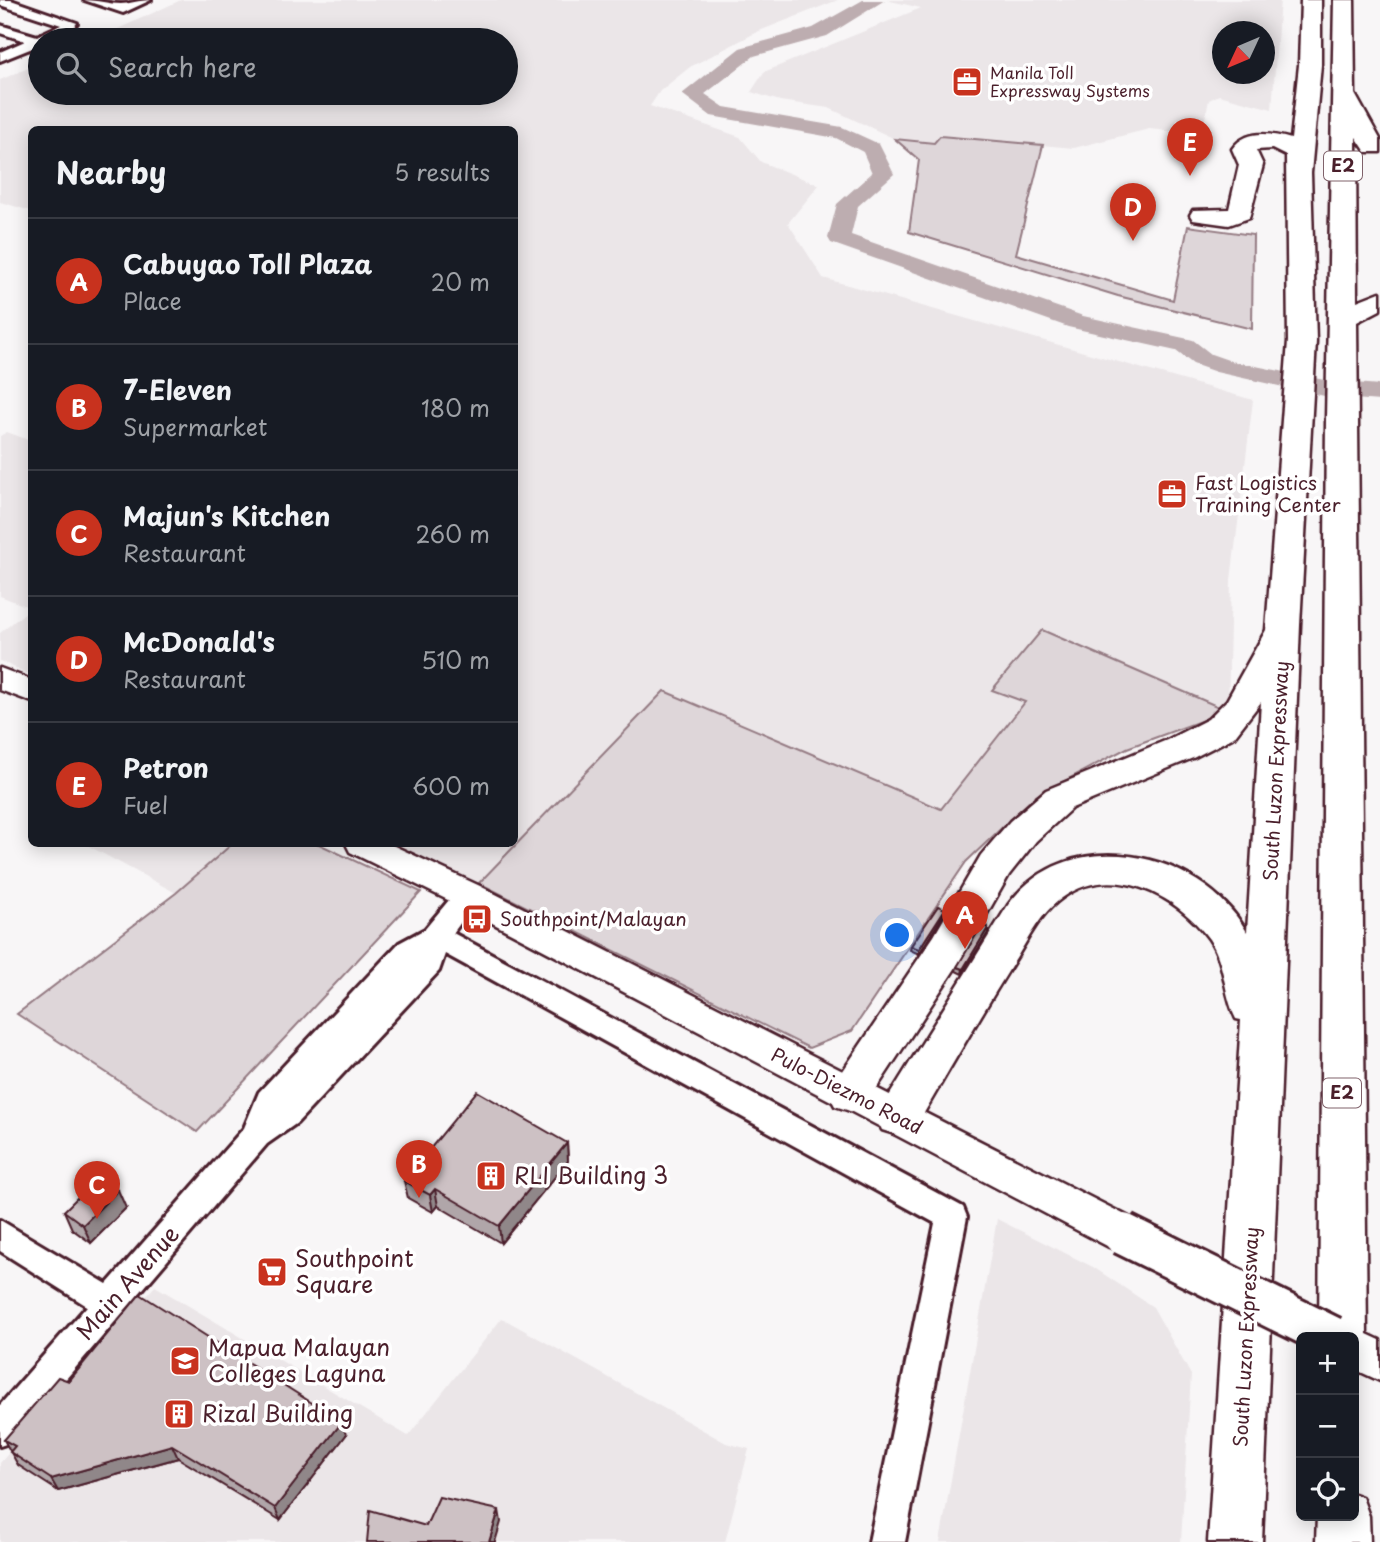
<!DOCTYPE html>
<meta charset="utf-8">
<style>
body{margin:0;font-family:"Playpen Sans",sans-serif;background:#242831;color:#f1f3f6}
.controls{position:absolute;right:21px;bottom:21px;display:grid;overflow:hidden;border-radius:10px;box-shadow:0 4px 18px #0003}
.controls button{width:63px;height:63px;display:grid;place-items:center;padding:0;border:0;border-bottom:2px solid #363941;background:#171b24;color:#f1f3f6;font:35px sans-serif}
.compass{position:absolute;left:1212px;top:21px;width:63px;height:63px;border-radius:50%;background:#171b24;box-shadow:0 4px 18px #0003;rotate:226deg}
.you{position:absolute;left:898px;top:936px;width:24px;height:24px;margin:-18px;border:5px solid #fff;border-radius:50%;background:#1a73e8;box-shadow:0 0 0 10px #1a73e833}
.badge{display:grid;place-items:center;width:46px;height:46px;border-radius:50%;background:#c8321e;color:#fff;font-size:23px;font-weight:700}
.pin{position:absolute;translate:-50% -58px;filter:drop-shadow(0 2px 4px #0008)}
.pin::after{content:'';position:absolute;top:37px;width:24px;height:21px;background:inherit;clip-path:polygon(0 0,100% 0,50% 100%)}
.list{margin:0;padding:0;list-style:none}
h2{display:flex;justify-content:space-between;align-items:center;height:91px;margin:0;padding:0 28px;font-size:30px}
h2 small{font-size:23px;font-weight:400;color:#9ea1a6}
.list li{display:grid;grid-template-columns:46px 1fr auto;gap:21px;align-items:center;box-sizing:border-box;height:126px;padding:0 28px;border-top:2px solid #363941}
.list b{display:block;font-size:26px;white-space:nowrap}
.list p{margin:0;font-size:23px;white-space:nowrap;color:#9ea1a6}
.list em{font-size:23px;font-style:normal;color:#9ea1a6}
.icon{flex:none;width:38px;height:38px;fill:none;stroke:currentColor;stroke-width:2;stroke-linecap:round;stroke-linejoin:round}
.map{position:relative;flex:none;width:1380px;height:1542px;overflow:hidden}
.search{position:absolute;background:#171b24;box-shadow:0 4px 18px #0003;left:28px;top:28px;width:490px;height:77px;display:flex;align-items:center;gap:18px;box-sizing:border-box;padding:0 24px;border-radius:38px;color:#9ea1a6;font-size:26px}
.panel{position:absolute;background:#171b24;box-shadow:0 4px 18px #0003;left:28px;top:126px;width:490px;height:721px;border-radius:10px}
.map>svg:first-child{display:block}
</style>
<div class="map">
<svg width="1380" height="1542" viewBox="0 0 1380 1542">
<rect width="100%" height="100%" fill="#f8f6f7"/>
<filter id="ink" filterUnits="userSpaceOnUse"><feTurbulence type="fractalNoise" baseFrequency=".0143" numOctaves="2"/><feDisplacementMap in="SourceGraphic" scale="14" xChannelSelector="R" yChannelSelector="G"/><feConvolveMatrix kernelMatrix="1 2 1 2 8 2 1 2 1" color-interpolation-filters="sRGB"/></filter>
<g filter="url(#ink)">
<g fill="#ebe6e8" fill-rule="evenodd">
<path d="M181 0H838L759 31 690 67 660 91 650 106 740 137 761 162 819 185 788 223 823 278 1253 400 1231 580 1228 711 993 690 1025 702 941 809 664 691 479 883 395 844H514V130H32L31 211 0 202V80L40 63V93H506V40H94Z"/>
<path d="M886 0H1280L1272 109 1219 95 1209 100 1204 123 1177 120V132L1149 129 1074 148 940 136 934 143 895 139 829 108 780 101 751 92 764 72 921 8ZM1222 32H1264V74H1222Z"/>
<path d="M7 432 31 441V675L0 661V633L31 608 0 596V436Z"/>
<path d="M85 844H232L176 893Z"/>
<path d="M997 1219 1093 1267 1153 1307 1191 1375 1181 1542H940Z"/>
<path d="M155 1286 408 1436 502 1318 726 1443 749 1449 725 1542H0V1463Z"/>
</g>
<g fill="#ded6d9" stroke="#947a82" stroke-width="2">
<path d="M940 136 1043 145 1016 254 1173 300 1188 226 1253 235 1252 329 1118 296 909 232 919 160 895 139 934 143Z"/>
<path d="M1042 630 1228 711 1127 748 1034 797 966 862 852 1031 809 1048 479 883 664 691 941 809 1025 702 992 690Z"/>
<path d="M232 844H319L421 892 197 1132 17 1014 176 893Z"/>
</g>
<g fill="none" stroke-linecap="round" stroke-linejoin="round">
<path fill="#bdadb0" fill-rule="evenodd" d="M863 0H885L827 36 754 56 705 94 724 107 842 127 879 144 894 174 858 206 851 235 1083 316 1193 340 1211 354 1231 361 1329 381 1380 385V401L1329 397 1216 372 1193 364 1176 351 1068 327 831 243 828 238 837 204 872 173 863 152 836 138 711 116 682 94 740 48 813 28Z"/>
<g stroke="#4a1f2b" stroke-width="6">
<g id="minor">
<path d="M0 0H11L77 23C69 34 54 40 40 40V45L0 61V52L25 41 0 33V25L37 36 61 25 0 5Z"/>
<path d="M84 0C97 0 109 4 121 4 128 4 140 0 151 0L123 13Z"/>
<path d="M468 885 477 888 481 895 453 933 963 1207 967 1217 905 1542H869L935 1223 445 954 439 971 297 1123 267 1144 12 1442 0 1446V1405L87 1306 0 1251V1220L107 1284 244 1128 259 1092 399 943 425 929 459 888Z"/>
</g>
</g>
<g stroke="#4a1f2b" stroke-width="5">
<g id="major">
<path d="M0 668 32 680V702L0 690Z"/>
<path d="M346 844H390L480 886 1137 1221 1143 1234 1137 1247 1123 1252 1109 1247 456 904 350 852Z"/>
<path d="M1354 1328 1380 1340V1381L1354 1369V1337H1338Z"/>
</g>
</g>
<g stroke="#4a1f2b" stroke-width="5">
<g id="highway">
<path d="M1301 0H1321V65L1311 173 1316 341 1300 625 1262 1542H1208L1241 1020 1236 1019C1223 993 1226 964 1209 939 1177 895 1112 861 1062 898 1041 913 1030 936 1017 957 981 1014 948 1072 914 1130L898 1135 882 1130 876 1117 1008 905C1067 822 1200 849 1247 932L1261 702 1234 737 1193 758 1072 808 1036 841 1009 875 962 958 865 1106 850 1111 835 1106 828 1093 934 936 981 855 1010 821 1046 790 1167 740 1208 719 1227 700 1266 630 1288 341 1286 156 1272 149 1256 150 1263 165 1249 218 1229 225 1193 220 1190 215 1193 210 1229 209 1239 165 1232 149C1246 129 1270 133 1291 139L1299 65Z"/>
<path d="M1334 0H1354L1355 94 1380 139V152H1366L1356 137 1357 301 1380 292V310L1357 322 1367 1337 1360 1353 1354 1356V1337H1319L1326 419Z"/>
<path d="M1354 1494 1362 1497 1369 1516 1370 1542H1316L1317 1516H1354Z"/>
</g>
</g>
<use href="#minor" fill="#fff" fill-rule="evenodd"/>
<use href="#major" fill="#fff" fill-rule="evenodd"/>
<use href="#highway" fill="#fff" fill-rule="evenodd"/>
<g stroke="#4a1f2b" stroke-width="46" stroke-linecap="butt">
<path id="major-bridge" d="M1123 1234 1332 1337"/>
</g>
<use href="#major-bridge" stroke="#fff" stroke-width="40"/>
</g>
<g fill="#b0a6a9" stroke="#4a1f2b" stroke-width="2">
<path d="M945 909 944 914 919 954 910 950 911 946Z"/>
<path d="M988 933 962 974 956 971 957 967Z"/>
<path d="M567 1143 568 1161 501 1243 438 1206 433 1212 408 1198 404 1181Z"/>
<path d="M126 1208 91 1243 72 1229 64 1211Z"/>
<path d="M69 1381 346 1435 280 1520 178 1458 58 1491 18 1465 4 1440Z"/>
</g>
<g fill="#908789" stroke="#4a1f2b" stroke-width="2">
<path d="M945 909 944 914 919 954V949Z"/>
<path d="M988 928V933L962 974 963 969Z"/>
<path d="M567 1143 568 1161 501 1243 499 1226Z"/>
<path d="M435 1189 438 1206 433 1212 430 1195Z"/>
<path d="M118 1190 126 1208 91 1243 83 1225Z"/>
<path d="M342 1422 346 1435 280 1520 275 1508Z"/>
<path d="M172 1445 178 1458 58 1491 51 1479Z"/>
<path d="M499 1510 501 1522 495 1542H489Z"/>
</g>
<g fill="#cdc1c4" stroke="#4a1f2b" stroke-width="2">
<path d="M938 906 945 909 919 949 911 946Z"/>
<path d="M982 925 988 928 963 969 957 967Z"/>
<path d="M477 1091 567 1143 499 1226 435 1189 430 1195 404 1181Z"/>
<path d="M98 1177 118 1190 83 1225 64 1211Z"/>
<path d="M140 1294 342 1422 275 1508 172 1445 51 1479 10 1452 15 1446 4 1440 58 1377 69 1381Z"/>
<path d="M439 1497 499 1510 489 1542H367L370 1510 426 1526Z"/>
</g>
</g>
<defs>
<g id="office-square" transform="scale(1.575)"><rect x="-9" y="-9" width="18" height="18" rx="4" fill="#c8321e" stroke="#fff"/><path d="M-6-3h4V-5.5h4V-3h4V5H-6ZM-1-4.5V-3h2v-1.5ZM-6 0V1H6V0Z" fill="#fff"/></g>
<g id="bus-square" transform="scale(1.575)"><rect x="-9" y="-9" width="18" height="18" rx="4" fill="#c8321e" stroke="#fff"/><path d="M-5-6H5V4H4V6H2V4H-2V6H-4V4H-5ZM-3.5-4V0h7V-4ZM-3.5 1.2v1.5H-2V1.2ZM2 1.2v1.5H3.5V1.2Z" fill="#fff"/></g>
<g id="building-square" transform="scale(1.575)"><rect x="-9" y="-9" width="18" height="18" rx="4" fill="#c8321e" stroke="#fff"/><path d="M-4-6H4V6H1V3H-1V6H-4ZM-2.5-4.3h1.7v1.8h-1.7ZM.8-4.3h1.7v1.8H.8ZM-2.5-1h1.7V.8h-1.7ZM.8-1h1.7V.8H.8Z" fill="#fff"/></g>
<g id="supermarket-square" transform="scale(1.575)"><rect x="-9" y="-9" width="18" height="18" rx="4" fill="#c8321e" stroke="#fff"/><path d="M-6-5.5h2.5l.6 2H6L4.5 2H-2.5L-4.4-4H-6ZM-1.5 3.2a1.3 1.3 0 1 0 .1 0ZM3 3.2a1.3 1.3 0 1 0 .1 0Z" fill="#fff"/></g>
<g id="university-square" transform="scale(1.575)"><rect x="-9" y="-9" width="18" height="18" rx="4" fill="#c8321e" stroke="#fff"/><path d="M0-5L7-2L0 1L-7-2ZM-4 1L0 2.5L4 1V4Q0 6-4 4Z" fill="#fff"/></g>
</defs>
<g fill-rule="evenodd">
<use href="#office-square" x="967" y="82"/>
<use href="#office-square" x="1172" y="494"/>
<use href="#bus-square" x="477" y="919"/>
<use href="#building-square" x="491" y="1176"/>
<use href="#supermarket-square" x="272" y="1272"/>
<use href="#university-square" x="185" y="1361"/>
<use href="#building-square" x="179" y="1414"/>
</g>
<g text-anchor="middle" stroke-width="7" stroke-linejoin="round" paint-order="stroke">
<g font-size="16" fill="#4a1f2b" stroke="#fff" text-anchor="start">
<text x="990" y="79">Manila Toll<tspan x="990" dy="18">Expressway Systems</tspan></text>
</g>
<g fill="#fff" stroke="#80626b" stroke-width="2">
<rect x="1324" y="151.5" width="38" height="29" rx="5"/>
<rect x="1323" y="1078.5" width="38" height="29" rx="5"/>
</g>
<g font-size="18" font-weight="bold" fill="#4a1f2b">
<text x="1343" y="172">E2</text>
<text x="1342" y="1099">E2</text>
</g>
<g font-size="19" fill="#4a1f2b" stroke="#fff" text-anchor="start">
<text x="1195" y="490">Fast Logistics<tspan x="1195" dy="22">Training Center</tspan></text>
<text x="500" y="926">Southpoint/Malayan</text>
</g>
<g font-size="19" fill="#4a1f2b" stroke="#fff">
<text transform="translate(1276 771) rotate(-87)" y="7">South Luzon Expressway</text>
<text transform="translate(847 1091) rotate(27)" y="7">Pulo-Diezmo Road</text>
<text transform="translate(1246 1337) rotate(-87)" y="7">South Luzon Expressway</text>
</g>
<g font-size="23" fill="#4a1f2b" stroke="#fff" text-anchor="start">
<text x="514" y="1184">RLI Building 3</text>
<text x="295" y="1267">Southpoint<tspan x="295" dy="26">Square</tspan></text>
<text x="208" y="1356">Mapua Malayan<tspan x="208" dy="26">Colleges Laguna</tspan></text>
<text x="202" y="1422">Rizal Building</text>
</g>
<g font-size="23" fill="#4a1f2b" stroke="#fff">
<text transform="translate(128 1283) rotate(-49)" y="8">Main Avenue</text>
</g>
</g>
</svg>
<div class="controls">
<button>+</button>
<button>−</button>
<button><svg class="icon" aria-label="locate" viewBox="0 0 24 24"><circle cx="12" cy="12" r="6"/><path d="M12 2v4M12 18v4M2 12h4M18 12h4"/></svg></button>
</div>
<svg class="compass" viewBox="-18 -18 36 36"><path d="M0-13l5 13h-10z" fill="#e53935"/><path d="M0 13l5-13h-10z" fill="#9ea1a6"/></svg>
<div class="you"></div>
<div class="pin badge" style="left:965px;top:949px">A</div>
<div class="pin badge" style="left:419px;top:1198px">B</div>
<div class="pin badge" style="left:97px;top:1219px">C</div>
<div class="pin badge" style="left:1133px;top:241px">D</div>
<div class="pin badge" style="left:1190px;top:176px">E</div>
<div class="search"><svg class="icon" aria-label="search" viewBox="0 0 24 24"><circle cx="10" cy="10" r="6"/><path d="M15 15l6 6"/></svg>Search here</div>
<section class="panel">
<h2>Nearby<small>5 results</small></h2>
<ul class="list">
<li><span class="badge">A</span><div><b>Cabuyao Toll Plaza</b><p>Place</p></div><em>20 m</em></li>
<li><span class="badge">B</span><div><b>7-Eleven</b><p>Supermarket</p></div><em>180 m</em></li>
<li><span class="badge">C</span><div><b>Majun's Kitchen</b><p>Restaurant</p></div><em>260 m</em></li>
<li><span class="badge">D</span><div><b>McDonald's</b><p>Restaurant</p></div><em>510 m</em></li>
<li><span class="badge">E</span><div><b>Petron</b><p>Fuel</p></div><em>600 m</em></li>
</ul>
</section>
</div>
